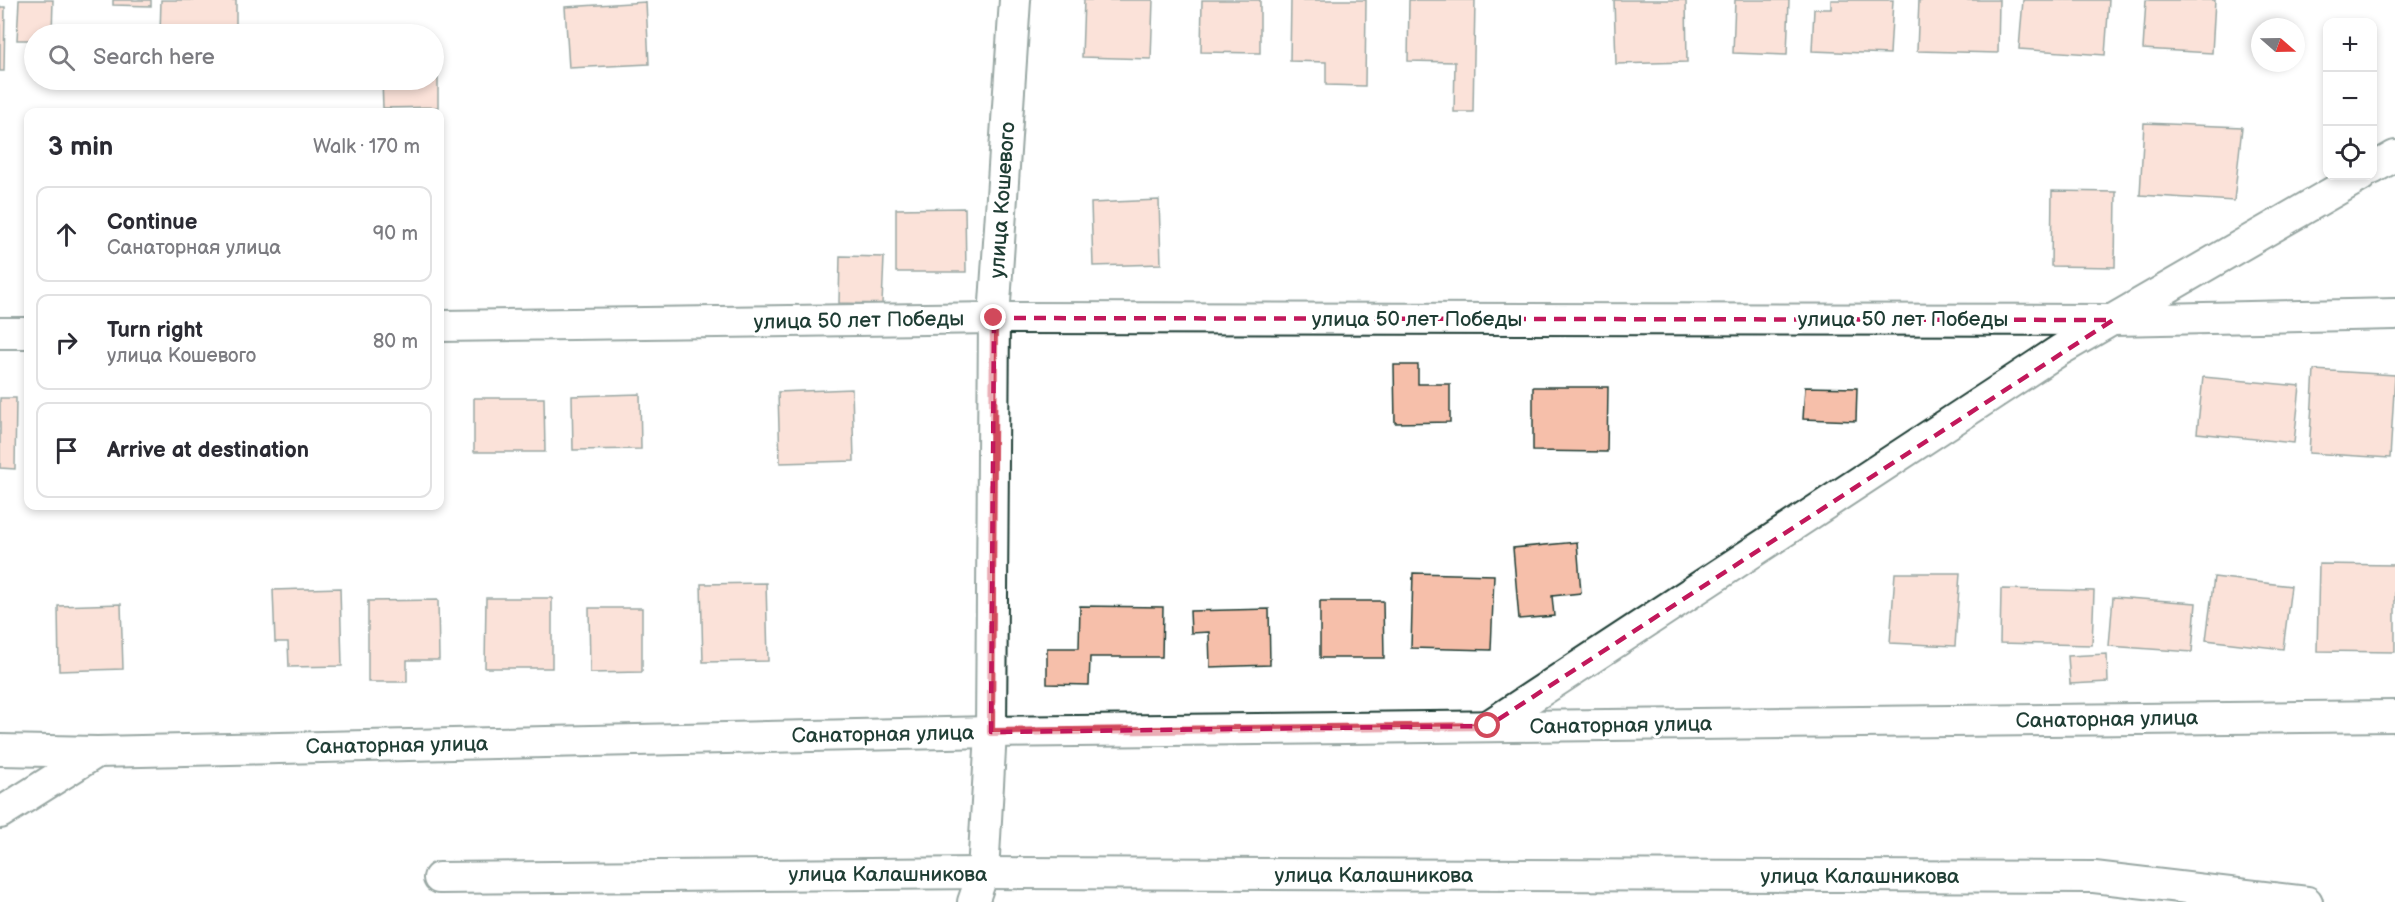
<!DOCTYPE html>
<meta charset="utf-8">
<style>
body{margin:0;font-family:"Balsamiq Sans",sans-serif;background:#f2f2f3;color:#2b2b33}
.controls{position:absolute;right:18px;top:18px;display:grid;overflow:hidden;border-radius:12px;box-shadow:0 3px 9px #0003}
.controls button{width:54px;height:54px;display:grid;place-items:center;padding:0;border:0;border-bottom:2px solid #e1e1e2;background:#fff;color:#2b2b33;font:30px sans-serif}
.compass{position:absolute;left:2251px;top:18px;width:54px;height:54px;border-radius:50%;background:#fff;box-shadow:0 3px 9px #0003;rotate:110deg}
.stop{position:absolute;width:18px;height:18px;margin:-14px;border:4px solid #d1495b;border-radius:50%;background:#fff}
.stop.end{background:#d1495b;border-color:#fff;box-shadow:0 2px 6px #0008}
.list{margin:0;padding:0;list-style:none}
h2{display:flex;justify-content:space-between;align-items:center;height:78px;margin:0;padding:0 24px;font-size:26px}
h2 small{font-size:20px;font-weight:400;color:#7c7c81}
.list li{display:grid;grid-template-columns:39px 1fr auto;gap:18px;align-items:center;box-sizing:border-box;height:96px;margin:0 12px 12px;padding:0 12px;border:2px solid #e1e1e2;border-radius:12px}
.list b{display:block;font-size:22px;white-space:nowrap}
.list p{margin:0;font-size:20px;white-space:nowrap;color:#7c7c81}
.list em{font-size:20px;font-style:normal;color:#7c7c81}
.icon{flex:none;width:33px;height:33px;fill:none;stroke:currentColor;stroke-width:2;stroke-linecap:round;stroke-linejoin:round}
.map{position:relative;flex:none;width:2395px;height:902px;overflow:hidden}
.search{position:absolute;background:#fff;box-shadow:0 3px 9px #0003;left:24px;top:24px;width:420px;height:66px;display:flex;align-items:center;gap:15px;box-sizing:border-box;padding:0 21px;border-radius:33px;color:#7c7c81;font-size:22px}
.panel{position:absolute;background:#fff;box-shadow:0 3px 9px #0003;left:24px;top:108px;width:420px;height:402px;border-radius:12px}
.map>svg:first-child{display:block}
</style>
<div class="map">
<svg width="2395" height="902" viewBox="0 0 2395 902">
<rect width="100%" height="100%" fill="#fff"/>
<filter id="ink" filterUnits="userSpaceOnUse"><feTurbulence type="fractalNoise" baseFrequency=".0167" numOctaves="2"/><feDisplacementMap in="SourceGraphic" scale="12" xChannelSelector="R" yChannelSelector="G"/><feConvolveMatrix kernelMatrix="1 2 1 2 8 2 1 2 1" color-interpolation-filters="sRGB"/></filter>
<g filter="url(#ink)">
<g fill="#f6bfaa" stroke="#1f3d34" stroke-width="1.5">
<path d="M19 0H53L52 34H34V40H17Z"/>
<path d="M113 0H151V6L113 5Z"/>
<path d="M161 0H236V34H160Z"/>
<path d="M1084 0H1153L1151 59 1082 57Z"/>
<path d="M1202 0H1260V53L1201 52Z"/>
<path d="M1291 0H1366L1365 86 1326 85V62L1290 61Z"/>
<path d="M1409 0H1475L1473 112H1454L1455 62 1408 61Z"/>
<path d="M1614 0H1686L1687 62 1616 64Z"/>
<path d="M1735 0H1789L1787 55 1733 53Z"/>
<path d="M1831 0H1893L1890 54 1812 51 1814 9H1831Z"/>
<path d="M1919 0H1999L1998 53 1917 51Z"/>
<path d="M2023 0H2109L2105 55 2019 49Z"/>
<path d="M2146 0H2215L2212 53 2143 49Z"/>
<path d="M646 2 649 64 569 68 565 7Z"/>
<path d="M0 7H5L4 71H0Z"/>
<path d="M434 63H438V107L383 108 382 80H434Z"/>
<path d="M2144 123 2242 127 2234 201 2140 195Z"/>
<path d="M2052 191 2116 192 2115 267 2051 266Z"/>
<path d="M1159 200 1161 264 1093 266 1091 203Z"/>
<path d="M965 208 966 272H896V209Z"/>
<path d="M840 256 884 257 882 304 839 303Z"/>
<path d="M1394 365H1418V384H1450V422L1395 423Z"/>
<path d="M2314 370 2395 375 2390 458 2309 453Z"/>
<path d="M2203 377 2300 386 2294 443 2197 433Z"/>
<path d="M1533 387H1608L1607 452 1533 451Z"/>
<path d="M1805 387 1857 388 1856 421 1803 419Z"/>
<path d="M852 389 854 461 780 463 778 392Z"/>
<path d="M640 394 641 449 573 450 572 396Z"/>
<path d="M0 398H16L15 469 0 468Z"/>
<path d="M474 398H544L545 452H474Z"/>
<path d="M1577 542 1581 593 1552 596 1554 616 1519 619 1513 548Z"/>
<path d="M2319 564 2395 565V652L2317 651Z"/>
<path d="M1413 573 1494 575 1491 650 1411 648Z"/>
<path d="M1895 573H1960L1955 646 1890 643Z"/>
<path d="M2214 577 2291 586 2283 649 2206 640Z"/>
<path d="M766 583 768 661 703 662 701 584Z"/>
<path d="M340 588 342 666 289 667 288 642H275L273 590Z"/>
<path d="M2001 589 2094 591 2092 645 2000 643Z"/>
<path d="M2113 597 2196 603 2192 652 2109 646Z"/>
<path d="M486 598H552V668H485Z"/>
<path d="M438 600 439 660H407V682H368V601Z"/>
<path d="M1320 601H1383L1384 658H1320Z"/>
<path d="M121 604 123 669 59 671 58 606Z"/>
<path d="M1080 606 1163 607 1162 657H1090L1089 685 1047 684V648H1079Z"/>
<path d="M589 608H642V672L590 673Z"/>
<path d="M1269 609 1270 665 1210 667 1209 632 1191 633 1190 611Z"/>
<path d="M2107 654 2108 682 2070 684 2068 656Z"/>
</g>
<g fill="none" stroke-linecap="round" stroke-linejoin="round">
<g stroke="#1f3d34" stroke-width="34">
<g id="minor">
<path d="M2372 169 2395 156"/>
<path d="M440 326 994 318 2113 320 2395 314"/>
<path d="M0 333H28"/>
<path d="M1488 726 2060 350 2361 176"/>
<path d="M0 750 97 752 991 732 2395 716"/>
<path d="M0 813 97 752"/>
<path d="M439 878 983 873 2094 877 2307 902"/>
<path d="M973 902 983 873 991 732 994 318 1015 0"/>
</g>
</g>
<use href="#minor" stroke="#fff" stroke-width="30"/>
</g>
</g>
<g fill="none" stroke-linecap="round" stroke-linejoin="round" filter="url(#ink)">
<path stroke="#d1495b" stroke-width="8" d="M994 318 991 732 1488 726"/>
</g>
<path d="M0 0H2395V902H0ZM994 318 2113 320 1488 726 991 732Z" fill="#fff" fill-opacity=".55" fill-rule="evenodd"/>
<path fill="none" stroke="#c2185b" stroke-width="4.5" stroke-dasharray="12 8" stroke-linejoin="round" d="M994 318 2113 320 1488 726 991 732Z"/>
<g text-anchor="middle" stroke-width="6" stroke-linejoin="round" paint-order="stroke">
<g font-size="21" fill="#1f3d34" stroke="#fff">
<text transform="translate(1002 200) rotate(-86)" y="7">улица Кошевого</text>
<text x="1417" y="326">улица 50 лет Победы</text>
<text x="1903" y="326">улица 50 лет Победы</text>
<text transform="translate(859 320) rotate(-1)" y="7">улица 50 лет Победы</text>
<text transform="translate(2107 719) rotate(-1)" y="7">Санаторная улица</text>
<text transform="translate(1621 725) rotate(-1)" y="7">Санаторная улица</text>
<text transform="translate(883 734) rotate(-1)" y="7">Санаторная улица</text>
<text transform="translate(397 745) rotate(-1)" y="7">Санаторная улица</text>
<text x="888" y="881">улица Калашникова</text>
<text x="1374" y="882">улица Калашникова</text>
<text x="1860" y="883">улица Калашникова</text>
</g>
</g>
</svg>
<div class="controls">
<button>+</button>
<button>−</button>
<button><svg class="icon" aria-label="locate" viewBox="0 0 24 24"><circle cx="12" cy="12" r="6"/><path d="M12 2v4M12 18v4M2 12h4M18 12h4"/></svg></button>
</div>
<svg class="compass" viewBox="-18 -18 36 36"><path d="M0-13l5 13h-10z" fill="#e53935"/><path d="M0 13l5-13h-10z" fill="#7c7c81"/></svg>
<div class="stop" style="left:1488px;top:726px"></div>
<div class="stop end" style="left:994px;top:318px"></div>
<div class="search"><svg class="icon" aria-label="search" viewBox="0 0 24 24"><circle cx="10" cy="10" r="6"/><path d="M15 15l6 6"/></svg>Search here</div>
<section class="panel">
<h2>3 min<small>Walk · 170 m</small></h2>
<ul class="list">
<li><svg class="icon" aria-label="ahead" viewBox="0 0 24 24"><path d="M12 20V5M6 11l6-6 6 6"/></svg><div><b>Continue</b><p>Санаторная улица</p></div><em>90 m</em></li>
<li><svg class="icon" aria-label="right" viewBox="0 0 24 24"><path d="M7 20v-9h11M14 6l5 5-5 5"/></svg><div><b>Turn right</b><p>улица Кошевого</p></div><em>80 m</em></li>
<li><svg class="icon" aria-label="arrive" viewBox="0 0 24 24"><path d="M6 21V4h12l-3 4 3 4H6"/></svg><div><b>Arrive at destination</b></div></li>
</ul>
</section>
</div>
